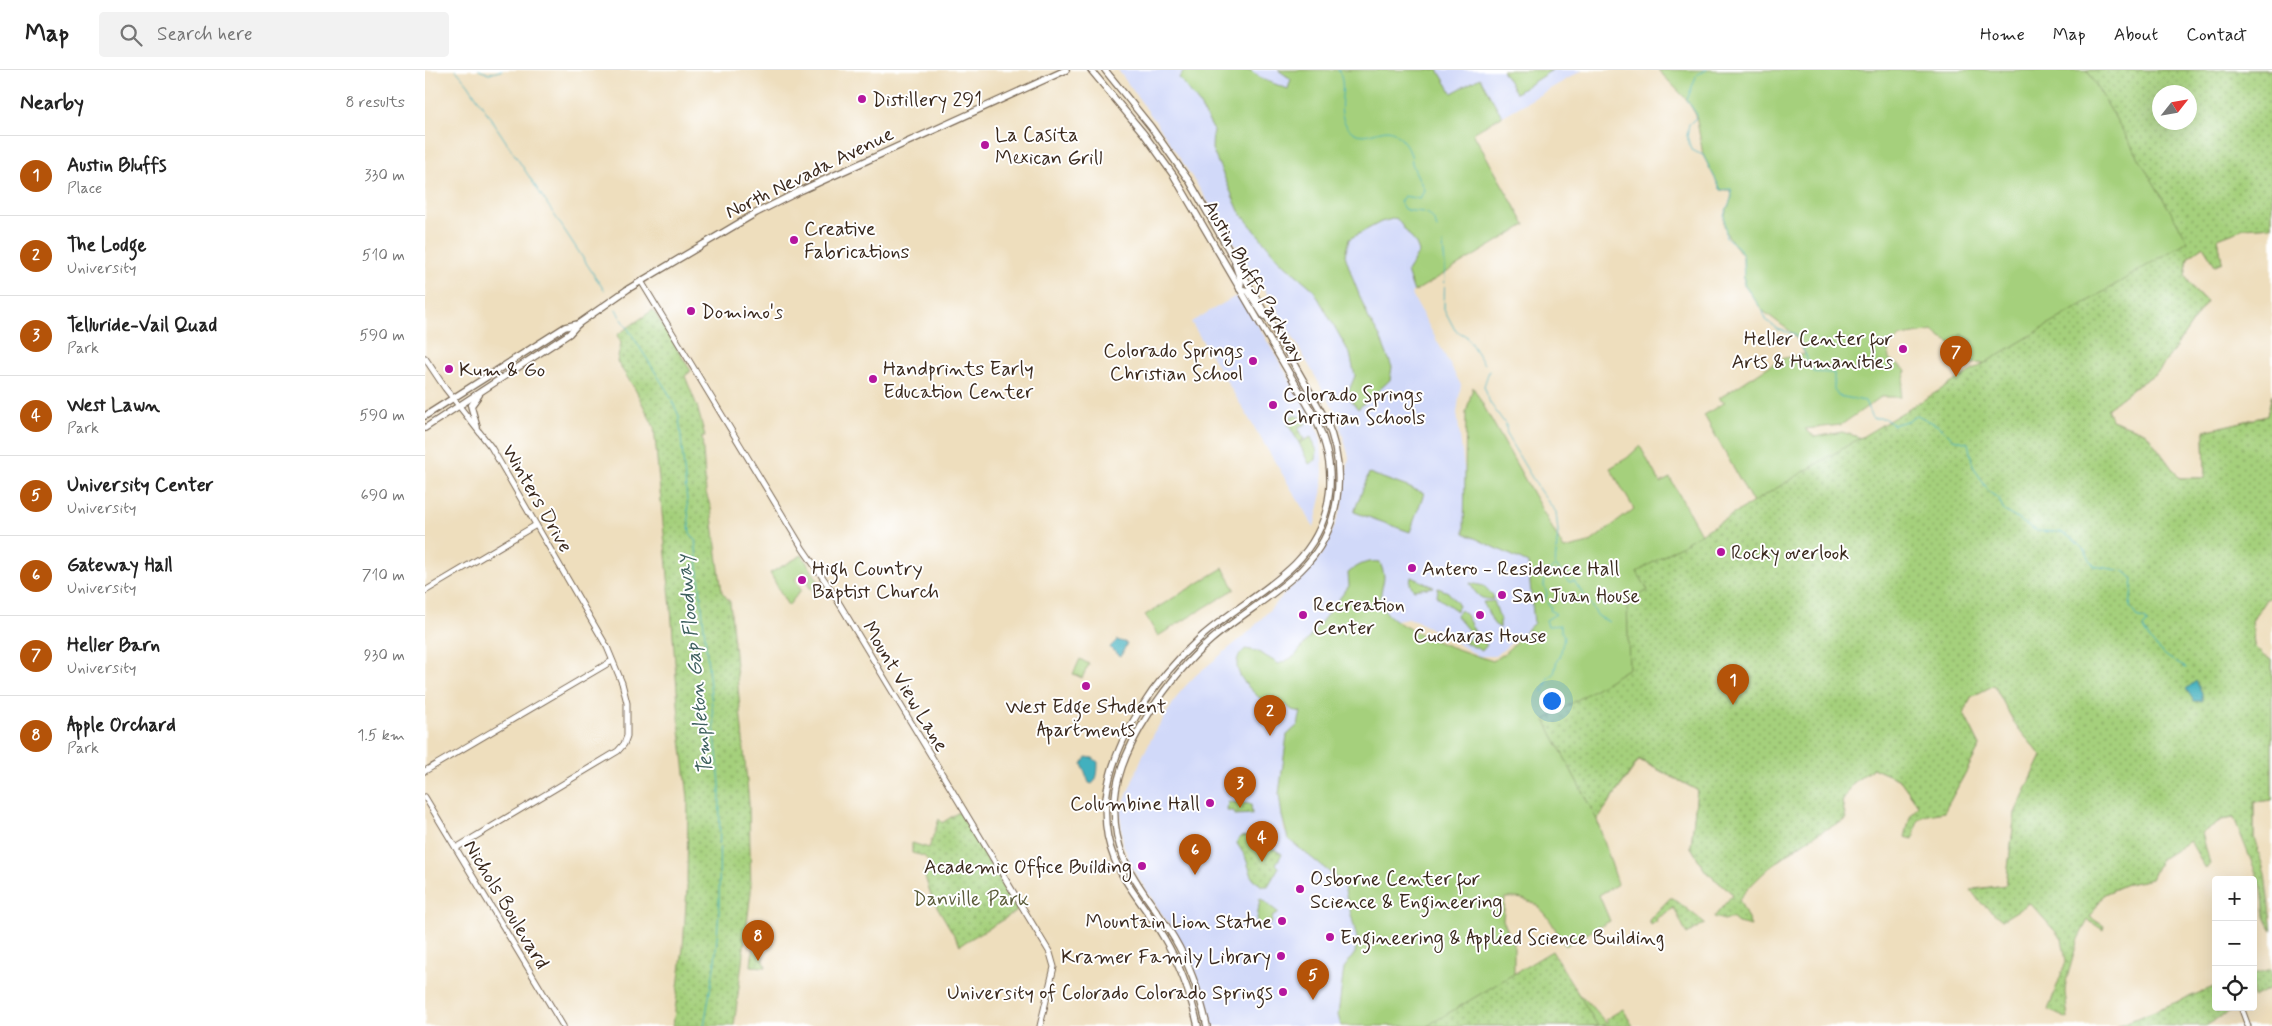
<!DOCTYPE html>
<meta charset="utf-8">
<style>
body{margin:0;font-family:Mynerve,sans-serif;background:#f2f2f2;color:#222}
.controls{position:absolute;right:15px;bottom:15px;display:grid;overflow:hidden;border-radius:5px;box-shadow:0 5px 20px #0002}
.controls button{width:45px;height:45px;display:grid;place-items:center;padding:0;border:0;border-bottom:1px solid #e0e0e0;background:#fff;color:#222;font:25px sans-serif}
.compass{position:absolute;left:1727px;top:15px;width:45px;height:45px;border-radius:50%;background:#fff;box-shadow:0 5px 20px #0002;rotate:59deg}
.you{position:absolute;left:1126px;top:630px;width:18px;height:18px;margin:-12px;border:4px solid #fff;border-radius:50%;background:#1a73e8;box-shadow:0 0 0 8px #1a73e833}
.badge{display:grid;place-items:center;width:32px;height:32px;border-radius:50%;background:#b45309;color:#fff;font-size:16px;font-weight:700}
.pin{position:absolute;translate:-50% -41px;filter:drop-shadow(0 1px 2px #0008)}
.pin::after{content:'';position:absolute;top:26px;width:18px;height:15px;background:inherit;clip-path:polygon(0 0,100% 0,50% 100%)}
.list{margin:0;padding:0;list-style:none}
h2{display:flex;justify-content:space-between;align-items:center;height:65px;margin:0;padding:0 20px;font-size:21px}
h2 small{font-size:16px;font-weight:400;color:#767676}
.list li{display:grid;grid-template-columns:32px 1fr auto;gap:15px;align-items:center;box-sizing:border-box;height:80px;padding:0 20px;border-top:1px solid #e0e0e0}
.list b{display:block;font-size:19px;white-space:nowrap}
.list p{margin:0;font-size:16px;white-space:nowrap;color:#767676}
.list em{font-size:16px;font-style:normal;color:#767676}
.icon{flex:none;width:28px;height:28px;fill:none;stroke:currentColor;stroke-width:2;stroke-linecap:round;stroke-linejoin:round}
.map{position:relative;flex:none;width:1847px;height:956px;overflow:hidden}
header{display:flex;align-items:center;gap:30px;box-sizing:border-box;height:70px;padding:0 25px;background:#fff;border-bottom:1px solid #e0e0e0}
header strong{font-size:24px}
nav{display:flex;gap:28px;margin-inline-start:auto;font-size:18px}
.search{width:350px;height:45px;background:#f2f2f2;display:flex;align-items:center;gap:12px;box-sizing:border-box;padding:0 18px;border-radius:5px;color:#767676;font-size:19px}
main{display:flex}
aside{flex:1;background:#fff}
.map>svg:first-child{display:block}
</style>
<header>
<strong>Map</strong>
<div class="search"><svg class="icon" aria-label="search" viewBox="0 0 24 24"><circle cx="10" cy="10" r="6"/><path d="M15 15l6 6"/></svg>Search here</div>
<nav><a>Home</a><a>Map</a><a>About</a><a>Contact</a></nav>
</header>
<main>
<aside>
<h2>Nearby<small>8 results</small></h2>
<ul class="list">
<li><span class="badge">1</span><div><b>Austin Bluffs</b><p>Place</p></div><em>330 m</em></li>
<li><span class="badge">2</span><div><b>The Lodge</b><p>University</p></div><em>510 m</em></li>
<li><span class="badge">3</span><div><b>Telluride-Vail Quad</b><p>Park</p></div><em>590 m</em></li>
<li><span class="badge">4</span><div><b>West Lawn</b><p>Park</p></div><em>590 m</em></li>
<li><span class="badge">5</span><div><b>University Center</b><p>University</p></div><em>690 m</em></li>
<li><span class="badge">6</span><div><b>Gateway Hall</b><p>University</p></div><em>710 m</em></li>
<li><span class="badge">7</span><div><b>Heller Barn</b><p>University</p></div><em>930 m</em></li>
<li><span class="badge">8</span><div><b>Apple Orchard</b><p>Park</p></div><em>1.5 km</em></li>
</ul>
</aside>
<div class="map">
<svg width="1847" height="956" viewBox="0 0 1847 956">
<defs>
<pattern id="park-dots" width="8" height="8" patternUnits="userSpaceOnUse" patternTransform="scale(1.25)"><rect width="8" height="8" fill="#a5d07c"/><path d="M2 2h.1M6 6h.1" fill="none" stroke="#88a965" stroke-width="1.8" stroke-linecap="round"/></pattern>
</defs>
<rect width="100%" height="100%" fill="#fff"/>
<filter id="ink" filterUnits="userSpaceOnUse"><feTurbulence type="fractalNoise" baseFrequency=".02" numOctaves="2"/><feDisplacementMap in="SourceGraphic" scale="10" xChannelSelector="R" yChannelSelector="G"/><feConvolveMatrix kernelMatrix="1 2 1 2 8 2 1 2 1" color-interpolation-filters="sRGB"/></filter>
<filter id="wash" filterUnits="userSpaceOnUse"><feTurbulence type="fractalNoise" baseFrequency=".0096" numOctaves="4" result="noise"/><feDisplacementMap in="SourceGraphic" scale="20" xChannelSelector="R" yChannelSelector="G"/><feGaussianBlur stdDeviation="1.12" result="paint"/><feColorMatrix in="noise" values="0 0 0 0 0 0 0 0 0 0 0 0 0 0 0 0 0 1.4 0 .05"/><feComposite in="paint" operator="in"/></filter>
<g filter="url(#wash)">
<rect width="100%" height="100%" fill="#eedebd"/>
<g fill="#d1d9f9">
<path d="M693 0H1158L1048 63 1100 155 986 223 1036 315 1032 343 1041 413 1039 463 1103 493 1111 535 1109 553 1071 586H1054L992 551 983 548 963 551 876 642 873 655 862 665 854 724 859 759 863 769 918 813 932 868 930 883 919 898 913 945 916 956H786L784 939 765 887 708 800 698 774 695 742 718 685 731 660 756 621 771 605 824 562 898 483 917 437 924 387 911 343 853 241 738 62Z"/>
<path d="M811 226 817 228 891 354 896 370 898 404 897 424 889 457 766 252Z"/>
</g>
<g fill="#a5d07c" stroke="#707d4d" fill-rule="evenodd">
<path d="M760 0H825L837 9 863 19 866 9 853 0H1013L1027 23 1055 8 1077 46 1048 63 1100 155 989 222 982 202 994 182 991 174 971 148 956 152 924 169 920 185 929 212 944 249 955 267 967 297 965 310 933 339 922 325 930 306 925 284 888 219 853 189 814 141 787 79 788 59 774 34 754 8Z"/>
<path d="M1077 0H1127L1091 23Z"/>
<path d="M1233 0H1847V156L1819 158 1793 168 1797 192 1790 195 1778 176 1763 187 1760 206 1772 224 1782 231 1734 301 1713 315 1682 339 1687 350 1721 363 1754 408H1780L1779 361 1842 346 1847 324V527L1841 529 1827 551 1829 576 1840 587 1847 590V730L1829 732V767L1809 748 1796 750 1735 790 1726 809 1702 814 1679 824 1663 850 1638 869 1605 832 1577 850 1549 819 1581 815 1590 743 1617 686 1592 657 1569 615 1546 627 1539 644 1555 676 1519 742 1493 735 1475 710 1448 698 1428 713 1417 732 1421 750 1393 762 1308 824 1281 802 1266 777 1272 720 1214 690 1172 750 1193 814 1174 825 1185 851 1140 876C1124 849 1116 825 1080 828L1078 850 1089 874V904L1115 901 1159 928 1184 956H916L913 945 919 898 930 883 932 868 918 813 863 769 857 746 854 724 862 665 873 655 876 642 867 640 861 635 847 638C835 628 806 607 813 588 814 585 818 581 820 579L832 581 854 594 870 586 924 516 923 503C933 495 942 490 955 492 956 496 959 502 959 507 958 519 953 523 958 537 966 559 1046 584 1068 591 1085 582 1094 566 1109 553L1103 493 1039 463 1041 343 1048 317 1139 479 1164 473 1209 439 1185 398 1202 388 1215 376 1235 413 1245 408 1276 464 1328 433 1279 345 1300 332 1293 329 1355 289 1380 284 1369 264 1338 241 1319 215 1318 186C1309 173 1293 160 1301 142 1304 133 1308 129 1306 120H1296L1278 85 1271 45 1262 30ZM1734 22H1764V52H1734ZM1508 261 1516 268 1526 273V289L1536 294 1566 293 1453 373 1417 362 1390 367 1380 359 1416 355 1456 327H1475L1481 300 1464 289 1463 277 1476 266Z"/>
<path d="M886 367 892 381 891 390 884 394 874 373Z"/>
<path d="M944 403 999 423 985 462 929 442Z"/>
<path d="M377 485 399 520 395 525 385 518 382 513 386 510 379 501 370 509 376 520 363 536 345 503Z"/>
<path d="M798 498 810 519 733 566 720 545Z"/>
<path d="M986 507H987L1009 517 989 520 985 514Z"/>
<path d="M1045 513 1059 516 1068 525V529C1055 531 1050 523 1045 513Z"/>
<path d="M1013 518 1023 522 1033 534 1032 541 1012 527Z"/>
<path d="M1069 531 1075 549V558L1069 554 1058 532Z"/>
<path d="M1036 540 1041 545 1050 562H1045L1031 546Z"/>
<path d="M1047 565H1051L1062 575 1057 581 1037 571 1038 569 1042 571Z"/>
<path d="M655 589 664 594 657 608 648 604Z"/>
<path d="M835 828 854 843 848 846 846 854 831 856Z"/>
</g>
<g fill="url(#park-dots)" stroke="#707d4d" fill-rule="evenodd">
<path d="M1662 0H1847V156L1819 158 1793 168 1797 192 1790 195 1778 176 1763 187 1760 206 1772 224 1782 231 1734 301 1713 315 1682 339 1687 350 1721 363 1754 408H1780L1779 361 1842 346 1847 324V527L1841 529 1827 551 1829 576 1840 587 1847 590V730L1829 732V767L1840 804 1847 861 1840 847 1837 818 1809 748 1796 750 1777 763 1785 794 1781 799 1765 771 1735 790 1726 809 1702 814 1679 824 1665 847 1679 856 1678 860 1663 850 1653 869 1641 912 1640 922 1643 949 1623 940 1641 891 1637 869 1605 833 1577 850 1554 831 1546 820 1581 815 1590 743 1617 686 1591 656 1569 615 1546 627 1539 644 1555 676 1519 742 1499 746 1493 750 1488 769 1480 767 1485 747 1493 735 1475 710 1448 698 1428 713 1417 732 1421 750C1380 767 1342 795 1314 829L1326 856 1313 853 1307 848 1299 850 1289 847 1308 824 1281 802 1266 777 1272 720 1214 689 1172 750 1120 650 1204 598 1202 533 1223 520 1212 502 1763 171ZM1734 22H1764V52H1734Z"/>
<path d="M228 240 266 301 260 306 272 336 280 366H277L281 423 286 438 297 522 305 532 324 733 326 822 309 956H248L258 878 262 819 263 728 255 661 246 539 229 357 210 319 192 292 196 273 192 265Z"/>
<path d="M1536 264 1548 271 1539 283 1524 280Z"/>
<path d="M869 345 878 348 881 354 873 357 879 369 874 373 863 354 865 347Z"/>
<path d="M803 732 826 734 827 744 810 745 809 741H802Z"/>
<path d="M534 742 592 839 591 842 535 875 507 828 498 801 506 795 499 786 487 783V773L504 778 514 749 517 753Z"/>
<path d="M817 766 833 769 857 784 851 794 854 797 843 816H837L828 809 820 786 811 772Z"/>
<path d="M1245 828H1248L1280 853 1262 864 1249 838 1231 849 1232 851 1226 855 1224 850Z"/>
<path d="M328 877 337 885 341 897 326 896Z"/>
<path d="M1127 881 1173 956H1002Z"/>
<path d="M1847 899V917L1828 927V904Z"/>
<path d="M1791 916V937H1811L1781 956H1692Z"/>
<path d="M1198 939 1208 956H1177L1183 952 1181 949Z"/>
</g>
<g fill="#42b0be" stroke="#3e6d6e">
<path d="M692 570 702 573 696 586 687 580 685 577Z"/>
<path d="M1771 611 1777 623V631H1769L1761 619Z"/>
<path d="M661 687 668 688 673 692C673 699 673 710 667 714L664 713 657 694Z"/>
</g>
<g fill="none" stroke-linecap="round" stroke-linejoin="round">
<g stroke="#42b0be" stroke-width="1">
<path d="M31 0 43 14 179 220"/>
<path d="M54 0C62 4 68 4 77 0"/>
<path d="M913 0C924 16 910 37 921 55 935 76 954 56 967 61 974 64 984 78 986 85 987 88 986 92 988 96 991 104 996 112 999 120L995 129 979 126 975 132 979 139C996 145 1004 135 1012 158"/>
<path d="M1282 0 1272 4 1262 30 1272 45 1269 50 1264 54 1262 66 1266 80 1278 85 1296 120 1306 119 1307 127 1299 145 1301 167 1314 178 1318 186 1319 215 1338 241 1340 249 1352 259 1369 264 1374 270 1388 302 1409 303V319L1413 326 1440 331 1447 348H1459L1468 355 1485 350 1492 345 1512 355 1528 369 1543 373 1548 396 1564 422 1574 429 1579 441 1612 461 1636 462 1648 469 1660 481 1669 496 1699 501 1708 509 1705 537 1712 547 1721 550 1722 553 1718 558C1729 578 1741 588 1761 598"/>
<path d="M1018 174 1020 196 1019 239 1030 260 1041 266 1059 294"/>
<path d="M191 239 195 247"/>
<path d="M197 249 244 324 254 346 265 463 270 469 295 714 294 841 290 892 279 956"/>
<path d="M1064 301 1059 316 1065 333 1081 355 1082 366 1115 421 1131 442 1133 462 1130 496 1120 505 1119 516 1122 523 1120 530 1126 537 1125 540 1131 544 1121 550 1123 556 1136 555V561L1139 566 1135 587 1132 590 1129 604 1123 608 1118 622"/>
<path d="M1131 496 1144 512 1149 511 1173 546 1184 552"/>
</g>
</g>
</g>
<g filter="url(#ink)">
<g fill="none" stroke-linecap="round" stroke-linejoin="round">
<g stroke="#7a6956" stroke-width="7">
<g id="secondary">
<path d="M216 211 378 479 405 518 625 883 629 897 615 956"/>
<path d="M0 288 20 318 66 377 182 577 197 613 202 633V666L199 674 193 681 31 778"/>
<path d="M0 521 111 455"/>
<path d="M0 701 187 591"/>
<path d="M0 727 138 956"/>
<path d="M1816 937 1823 956"/>
</g>
</g>
<g stroke="#7a6956" stroke-width="8">
<g id="primary">
<path d="M666 0 719 64 749 106 888 344C914 395 912 451 870 494 842 522 805 541 775 568 732 607 687 670 681 729 675 793 710 819 739 868 755 895 766 926 773 956"/>
<path d="M680 0 726 57 765 112 901 350C923 400 916 461 876 500 849 526 815 545 786 570 747 604 694 675 690 729 685 792 719 818 749 868 765 895 775 925 782 956"/>
<path d="M810 194 816 212 815 219"/>
<path d="M815 219 823 221 839 246"/>
<path d="M0 346 140 257 153 254"/>
<path d="M52 357 46 336 54 325"/>
<path d="M0 358 144 264 153 254 203 219 331 143 377 120 641 0"/>
</g>
</g>
<use href="#secondary" stroke="#fff" stroke-width="5"/>
<use href="#primary" stroke="#fff" stroke-width="5.5"/>
</g>
</g>
<g fill="#b5179e" stroke="#fff" stroke-width="2">
<circle cx="437" cy="29" r="5"/>
<circle cx="560" cy="75" r="5"/>
<circle cx="369" cy="170" r="5"/>
<circle cx="266" cy="241" r="5"/>
<circle cx="1478" cy="279" r="5"/>
<circle cx="828" cy="291" r="5"/>
<circle cx="24" cy="299" r="5"/>
<circle cx="448" cy="309" r="5"/>
<circle cx="848" cy="335" r="5"/>
<circle cx="1296" cy="482" r="5"/>
<circle cx="987" cy="498" r="5"/>
<circle cx="377" cy="510" r="5"/>
<circle cx="1077" cy="525" r="5"/>
<circle cx="878" cy="545" r="5"/>
<circle cx="1055" cy="545" r="5"/>
<circle cx="661" cy="616" r="5"/>
<circle cx="785" cy="733" r="5"/>
<circle cx="717" cy="796" r="5"/>
<circle cx="875" cy="819" r="5"/>
<circle cx="857" cy="851" r="5"/>
<circle cx="905" cy="867" r="5"/>
<circle cx="856" cy="886" r="5"/>
<circle cx="858" cy="922" r="5"/>
</g>
<g text-anchor="middle" stroke-width="4" stroke-linejoin="round" paint-order="stroke">
<g font-size="20" fill="#3b2a1e" stroke="#fff" text-anchor="start">
<text x="447" y="36">Distillery 291</text>
<text x="570" y="71">La Casita<tspan x="570" dy="23">Mexican Grill</tspan></text>
<text x="379" y="165">Creative<tspan x="379" dy="23">Fabrications</tspan></text>
<text x="276" y="248">Domino's</text>
<text x="1468" y="275" text-anchor="end">Heller Center for<tspan x="1468" dy="23">Arts &amp; Humanities</tspan></text>
<text x="818" y="287" text-anchor="end">Colorado Springs<tspan x="818" dy="23">Christian School</tspan></text>
<text x="458" y="305">Handprints Early<tspan x="458" dy="23">Education Center</tspan></text>
<text x="34" y="306">Kum &amp; Go</text>
<text x="858" y="331">Colorado Springs<tspan x="858" dy="23">Christian Schools</tspan></text>
<text x="1306" y="489">Rocky overlook</text>
<text x="387" y="505">High Country<tspan x="387" dy="23">Baptist Church</tspan></text>
<text x="997" y="505">Antero - Residence Hall</text>
<text x="1087" y="532">San Juan House</text>
<text x="888" y="541">Recreation<tspan x="888" dy="23">Center</tspan></text>
<text x="1055" y="572" text-anchor="middle">Cucharas House</text>
<text x="661" y="643" text-anchor="middle">West Edge Student<tspan x="661" dy="23">Apartments</tspan></text>
<text x="775" y="740" text-anchor="end">Columbine Hall</text>
<text x="707" y="803" text-anchor="end">Academic Office Building</text>
<text x="885" y="815">Osborne Center for<tspan x="885" dy="23">Science &amp; Engineering</tspan></text>
<text x="847" y="858" text-anchor="end">Mountain Lion Statue</text>
<text x="915" y="874">Engineering &amp; Applied Science Building</text>
<text x="846" y="893" text-anchor="end">Kramer Family Library</text>
<text x="848" y="929" text-anchor="end">University of Colorado Colorado Springs</text>
</g>
<g font-size="20" fill="#3b2a1e" stroke="#fff">
<text transform="translate(384 102) rotate(-26)" y="7">North Nevada Avenue</text>
<text transform="translate(830 211) rotate(60)" y="7">Austin Bluffs Parkway</text>
<text transform="translate(113 428) rotate(60)" y="7">Winters Drive</text>
<text transform="translate(481 616) rotate(59)" y="7">Mount View Lane</text>
<text transform="translate(82 834) rotate(59)" y="7">Nichols Boulevard</text>
</g>
<g font-size="20" fill="#5b5c3a" stroke="#fff">
<text x="546" y="835">Danville Park</text>
</g>
<g font-size="21" font-style="italic" fill="#3e605e" stroke="#fff">
<text transform="translate(269 595) rotate(-96)" y="7">Templeton Gap Floodway</text>
</g>
</g>
</svg>
<div class="controls">
<button>+</button>
<button>−</button>
<button><svg class="icon" aria-label="locate" viewBox="0 0 24 24"><circle cx="12" cy="12" r="6"/><path d="M12 2v4M12 18v4M2 12h4M18 12h4"/></svg></button>
</div>
<svg class="compass" viewBox="-18 -18 36 36"><path d="M0-13l5 13h-10z" fill="#e53935"/><path d="M0 13l5-13h-10z" fill="#767676"/></svg>
<div class="you"></div>
<div class="pin badge" style="left:1308px;top:635px">1</div>
<div class="pin badge" style="left:845px;top:666px">2</div>
<div class="pin badge" style="left:815px;top:738px">3</div>
<div class="pin badge" style="left:837px;top:792px">4</div>
<div class="pin badge" style="left:888px;top:930px">5</div>
<div class="pin badge" style="left:770px;top:805px">6</div>
<div class="pin badge" style="left:1531px;top:307px">7</div>
<div class="pin badge" style="left:333px;top:891px">8</div>
</div>
</main>
